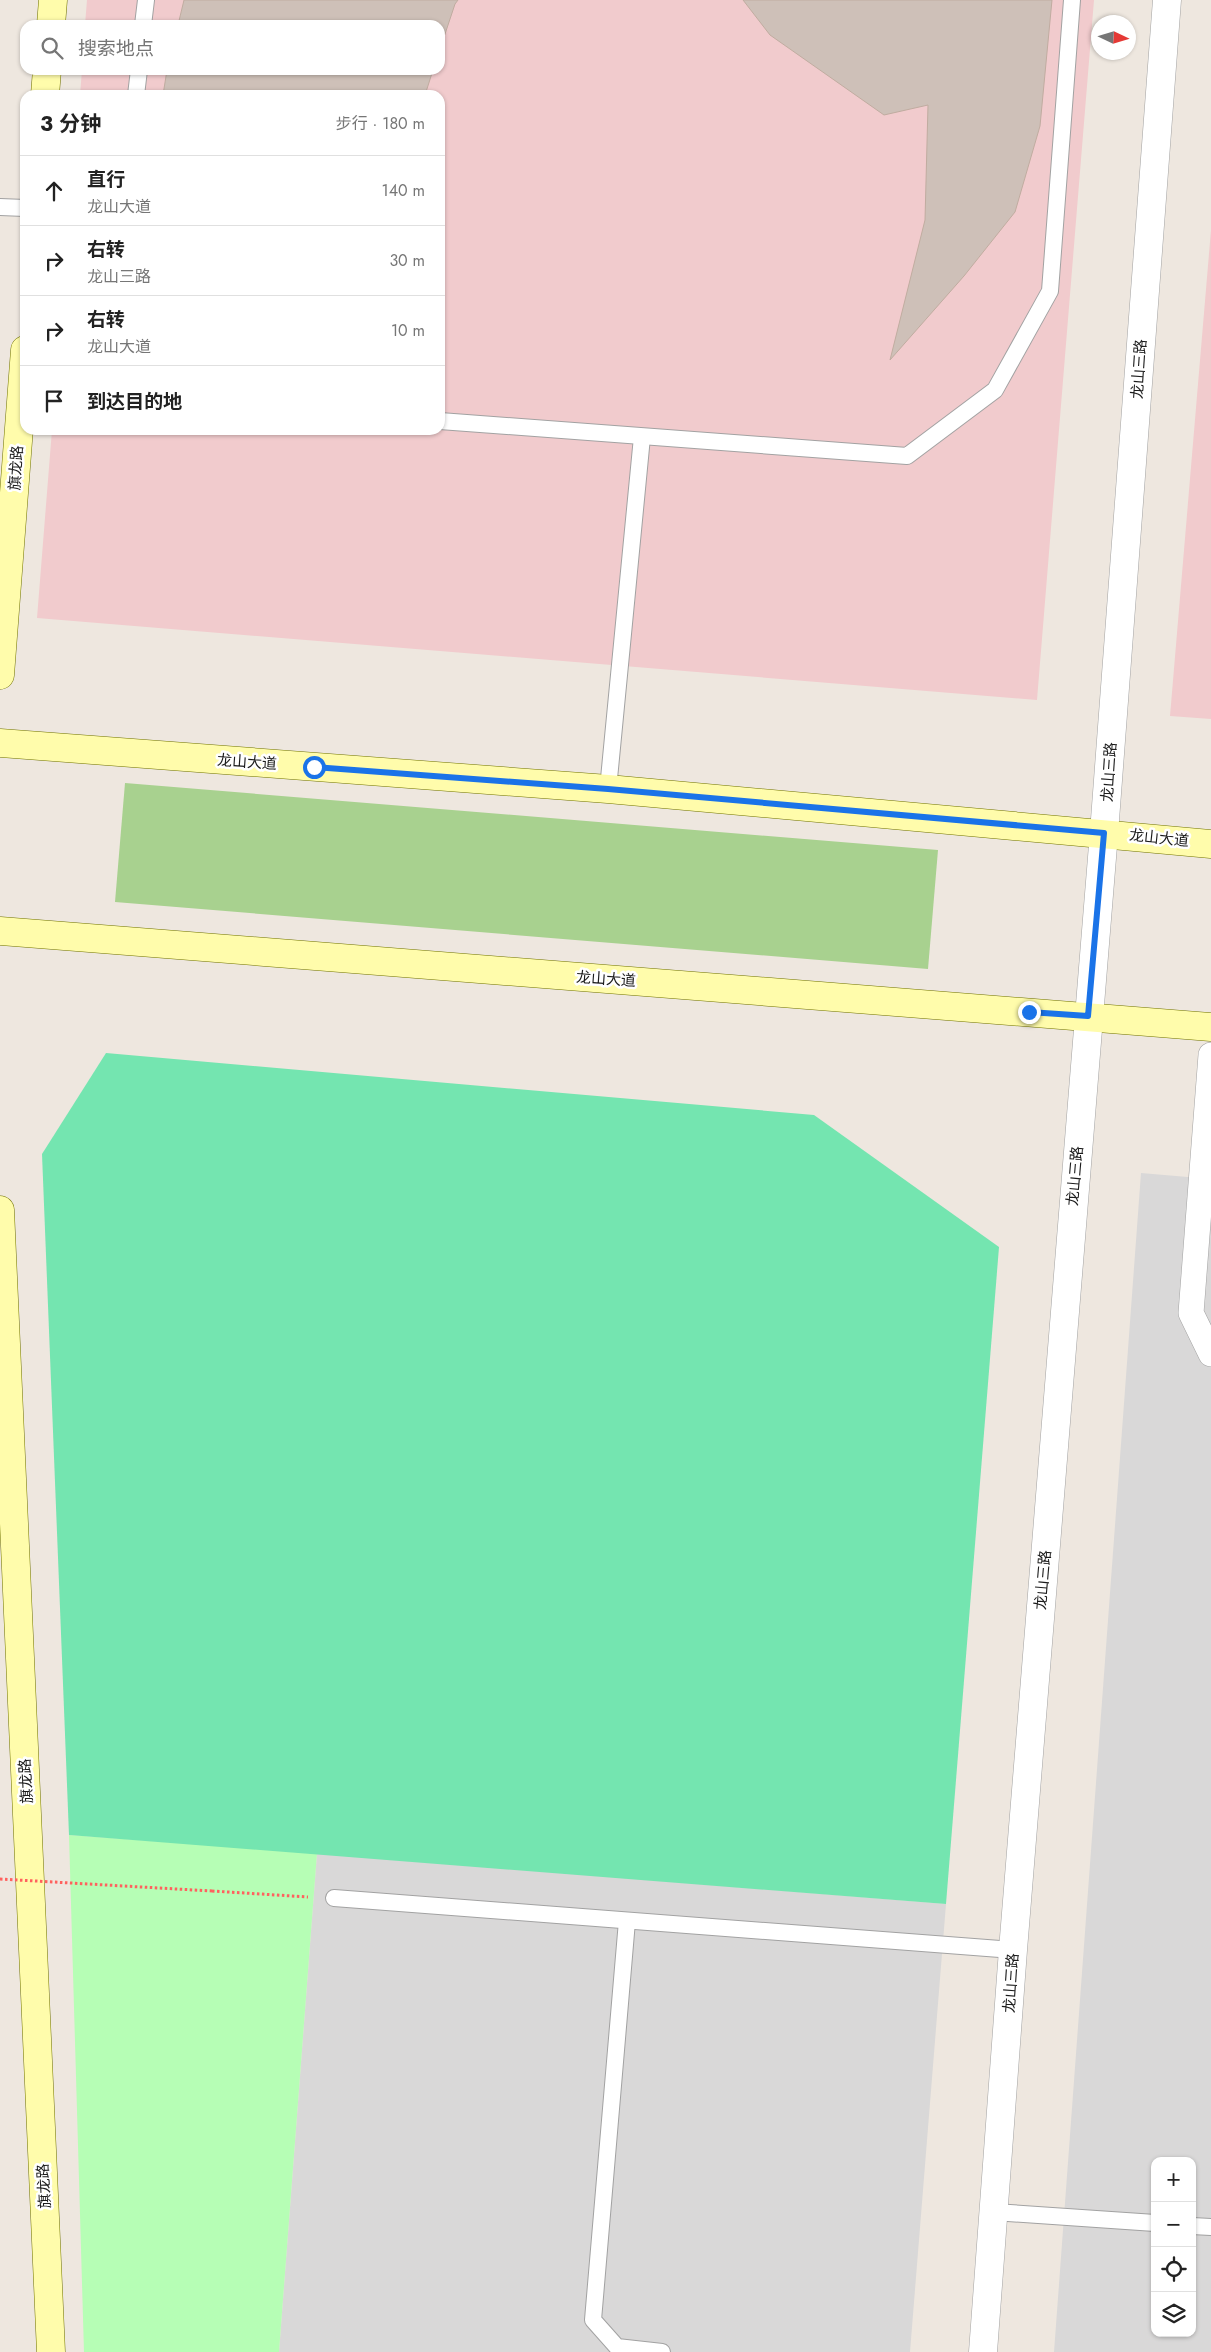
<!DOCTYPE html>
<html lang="zh">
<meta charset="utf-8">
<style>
body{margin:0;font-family:Jost,"Noto Sans SC",sans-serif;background:#f6f6f6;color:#222}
.controls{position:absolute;right:15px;bottom:15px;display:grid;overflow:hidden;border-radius:10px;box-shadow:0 1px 4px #0004}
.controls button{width:45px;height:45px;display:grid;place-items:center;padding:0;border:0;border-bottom:1px solid #e0e0e0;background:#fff;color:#222;font:25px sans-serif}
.compass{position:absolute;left:1091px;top:15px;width:45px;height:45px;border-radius:50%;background:#fff;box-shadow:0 1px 4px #0004;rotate:94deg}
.stop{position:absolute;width:15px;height:15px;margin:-11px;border:4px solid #1a73e8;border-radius:50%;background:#fff}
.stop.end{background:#1a73e8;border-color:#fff;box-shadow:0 1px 5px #0008}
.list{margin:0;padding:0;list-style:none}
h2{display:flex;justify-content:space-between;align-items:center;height:65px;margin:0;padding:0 20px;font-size:21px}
h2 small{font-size:16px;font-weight:400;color:#767676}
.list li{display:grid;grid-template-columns:32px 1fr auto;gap:15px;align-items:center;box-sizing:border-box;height:70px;padding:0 20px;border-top:1px solid #e0e0e0}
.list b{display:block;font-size:19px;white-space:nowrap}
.list p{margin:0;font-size:16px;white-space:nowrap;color:#767676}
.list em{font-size:16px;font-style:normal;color:#767676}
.icon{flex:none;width:28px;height:28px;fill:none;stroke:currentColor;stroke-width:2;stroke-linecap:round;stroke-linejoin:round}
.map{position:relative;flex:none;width:1211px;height:2352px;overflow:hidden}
.search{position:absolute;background:#fff;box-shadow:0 1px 4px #0004;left:20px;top:20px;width:425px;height:55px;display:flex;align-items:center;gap:12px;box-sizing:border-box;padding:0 18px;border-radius:15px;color:#767676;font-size:19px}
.panel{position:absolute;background:#fff;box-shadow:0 1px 4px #0004;left:20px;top:90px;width:425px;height:345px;border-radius:15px}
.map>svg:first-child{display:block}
</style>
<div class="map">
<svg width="1211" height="2352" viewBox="0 0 1211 2352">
<rect width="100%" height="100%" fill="#eee7df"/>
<g fill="#d9d8d8" fill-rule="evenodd">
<path d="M1141 1173 1211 1179V2352H1054ZM1155 2161H1192V2333H1155Z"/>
<path d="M317 1853 946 1904 910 2352H279Z"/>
</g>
<g fill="#f1cbcd">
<path d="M87 0H1094L1037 700 37 618 52 430H440V95H80L82 70H440V25H85Z"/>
<path d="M1211 230V719L1170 716Z"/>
</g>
<path fill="#a8d18f" d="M125 783 938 850 928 969 115 902Z"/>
<path fill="#b6feb5" d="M69 1835 317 1853 279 2352H84Z"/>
<path fill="#74e5b0" d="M106 1053 814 1115 999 1247 946 1904 69 1835 42 1154Z"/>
<g fill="#cec0b8" stroke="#c0aca0">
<path d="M184 0H458L455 4 440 49V25H178Z"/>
<path d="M743 0H1052L1040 126 1015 212 964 276 890 360 925 220 928 105 884 115 770 35Z"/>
<path d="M167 70H433L425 95H163Z"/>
</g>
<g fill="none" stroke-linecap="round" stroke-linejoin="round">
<g stroke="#a2a2a2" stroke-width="18">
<g id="service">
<path d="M143 25 146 0"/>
<path d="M136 95 139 70"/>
<path d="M0 207 25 208"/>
<path d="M440 421 907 456 995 390 1050 291 1072 0"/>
<path d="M608 789 642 437"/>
<path d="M334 1898 1013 1950"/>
<path d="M627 1921 593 2320 617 2347 662 2352"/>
<path d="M994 2212 1155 2223"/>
<path d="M1192 2226 1211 2227"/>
</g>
</g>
<g stroke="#a2a2a2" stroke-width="26">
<path id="pedestrian" d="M1211 1055 1191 1313 1211 1354"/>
</g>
<g stroke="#a2a2a2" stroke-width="29">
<path id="tertiary" d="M983 2352 1013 1950 1104 833 1167 0"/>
</g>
<g stroke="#717300" stroke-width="29">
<g id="secondary">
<path d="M51 25 53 0"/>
<path d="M45 95 47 70"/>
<path d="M0 675 25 350"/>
<path d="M0 743 608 789 1211 844"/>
<path d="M0 931 1211 1027"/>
<path d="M0 1210 51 2352"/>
</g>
</g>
<path stroke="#ff615e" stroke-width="3" stroke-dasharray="2.5 2.5" stroke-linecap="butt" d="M212 1891 308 1897"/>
<use href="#service" stroke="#fff" stroke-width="16"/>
<use href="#pedestrian" stroke="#fff" stroke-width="25"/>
<use href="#tertiary" stroke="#fff" stroke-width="28"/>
<use href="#secondary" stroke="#fffcab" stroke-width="28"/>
<path stroke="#ff615e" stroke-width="3" stroke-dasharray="2.5 2.5" stroke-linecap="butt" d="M0 1879 212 1891"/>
</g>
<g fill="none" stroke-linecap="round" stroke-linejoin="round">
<path stroke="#1a73e8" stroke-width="6" d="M314 767 608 789 1104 833 1088 1016 1029 1012"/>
</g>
<g text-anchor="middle" stroke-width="5" stroke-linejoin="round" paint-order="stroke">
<g font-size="15" fill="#1b1b1b" stroke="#fff">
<text transform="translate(1139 369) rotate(-86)" y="5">龙山三路</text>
<text transform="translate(16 468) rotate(-86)" y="5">旗龙路</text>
<text transform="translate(247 762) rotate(4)" y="5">龙山大道</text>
<text transform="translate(1109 772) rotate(-86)" y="5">龙山三路</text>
<text transform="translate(1159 838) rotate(6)" y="5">龙山大道</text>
<text transform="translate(606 979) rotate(4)" y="5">龙山大道</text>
<text transform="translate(1075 1176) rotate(-85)" y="5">龙山三路</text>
<text transform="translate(1043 1580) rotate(-85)" y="5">龙山三路</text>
<text transform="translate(26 1781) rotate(-93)" y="5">旗龙路</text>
<text transform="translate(1011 1983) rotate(-86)" y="5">龙山三路</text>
<text transform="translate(44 2186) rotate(-93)" y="5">旗龙路</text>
</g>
</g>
</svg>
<div class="controls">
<button>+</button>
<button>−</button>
<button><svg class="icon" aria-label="locate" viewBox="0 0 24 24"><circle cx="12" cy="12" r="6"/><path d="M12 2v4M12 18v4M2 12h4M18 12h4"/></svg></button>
<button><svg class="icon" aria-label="layers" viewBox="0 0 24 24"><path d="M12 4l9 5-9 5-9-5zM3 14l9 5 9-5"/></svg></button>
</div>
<svg class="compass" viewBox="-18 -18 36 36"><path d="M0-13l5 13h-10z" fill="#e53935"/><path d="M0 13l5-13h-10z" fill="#767676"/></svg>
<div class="stop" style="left:314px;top:767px"></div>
<div class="stop end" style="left:1029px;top:1012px"></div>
<div class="search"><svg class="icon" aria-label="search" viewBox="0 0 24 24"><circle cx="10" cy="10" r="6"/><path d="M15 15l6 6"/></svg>搜索地点</div>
<section class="panel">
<h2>3 分钟<small>步行 · 180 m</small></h2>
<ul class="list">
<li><svg class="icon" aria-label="ahead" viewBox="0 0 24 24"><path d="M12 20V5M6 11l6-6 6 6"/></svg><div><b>直行</b><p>龙山大道</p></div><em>140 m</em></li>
<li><svg class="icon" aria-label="right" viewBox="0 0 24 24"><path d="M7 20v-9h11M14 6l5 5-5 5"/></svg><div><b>右转</b><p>龙山三路</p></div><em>30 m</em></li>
<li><svg class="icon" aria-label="right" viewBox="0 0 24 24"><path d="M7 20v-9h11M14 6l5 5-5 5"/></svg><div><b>右转</b><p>龙山大道</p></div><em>10 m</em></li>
<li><svg class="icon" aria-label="arrive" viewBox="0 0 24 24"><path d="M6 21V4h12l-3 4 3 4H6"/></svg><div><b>到达目的地</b></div></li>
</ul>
</section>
</div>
